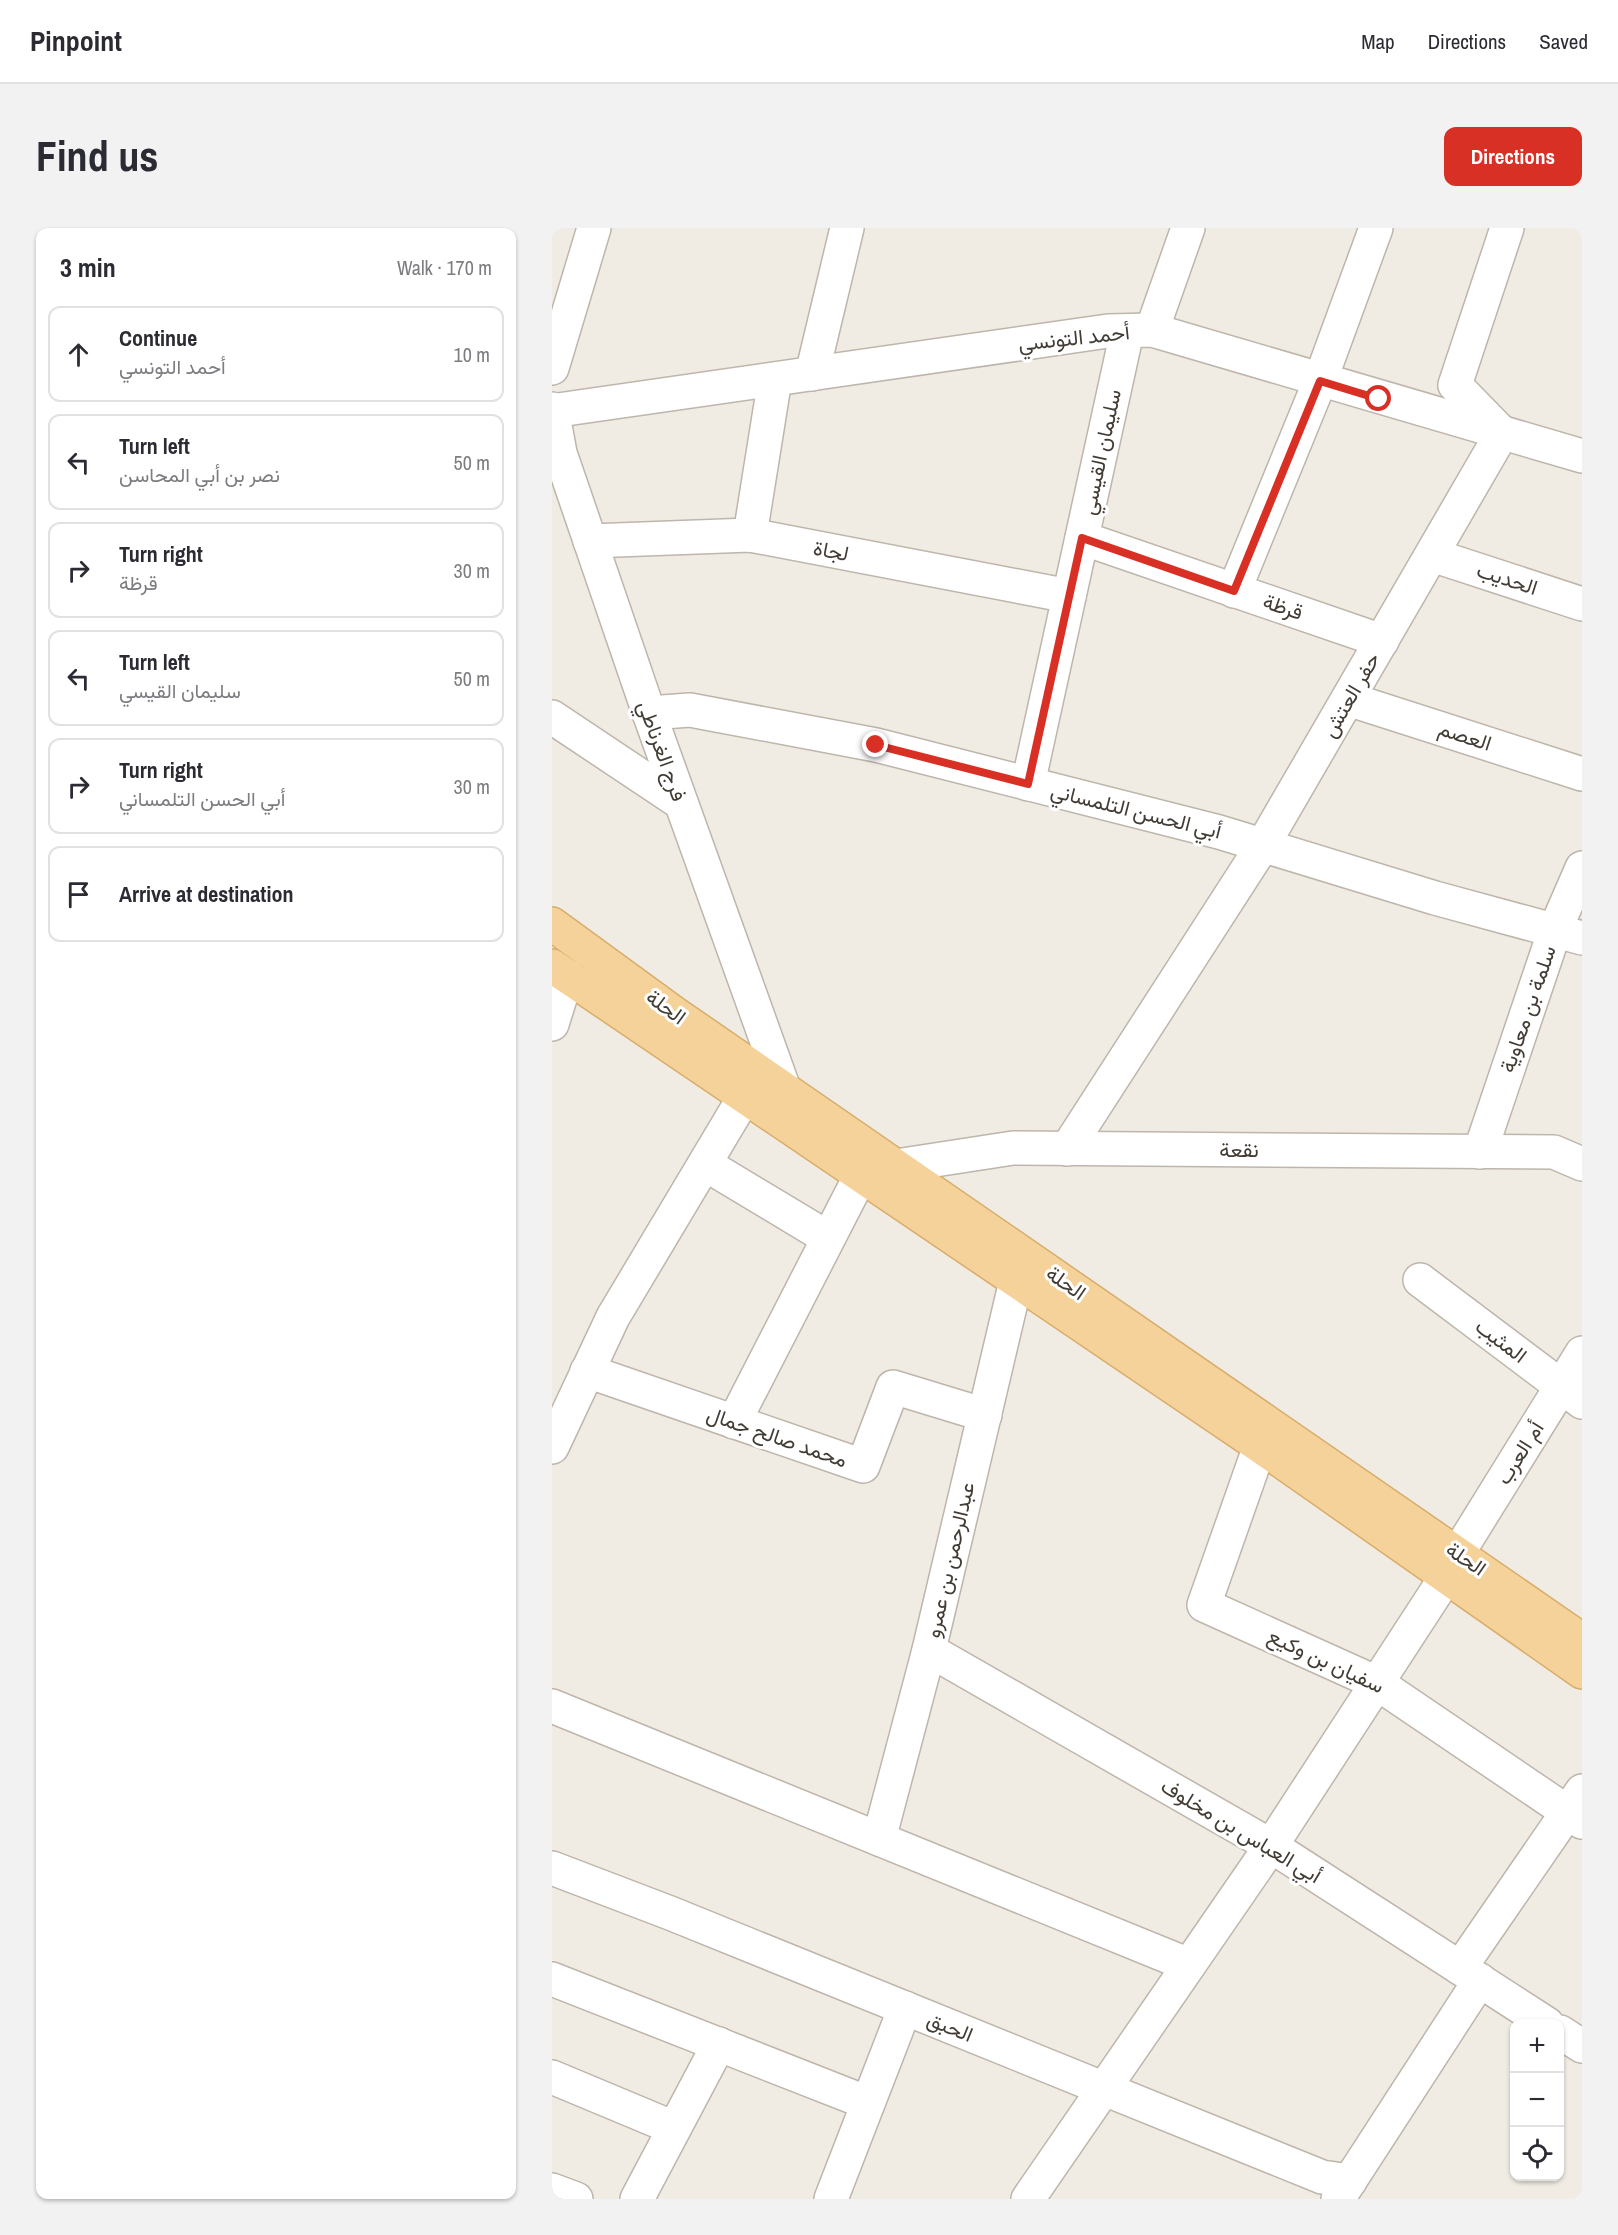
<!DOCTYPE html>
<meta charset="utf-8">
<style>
body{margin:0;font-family:"Archivo Narrow",Vazirmatn,sans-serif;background:#f2f2f3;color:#2b2b33}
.controls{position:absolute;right:18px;bottom:18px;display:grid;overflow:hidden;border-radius:12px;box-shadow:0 2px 4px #0004}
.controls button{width:54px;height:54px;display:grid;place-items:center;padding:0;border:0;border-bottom:2px solid #e1e1e2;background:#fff;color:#2b2b33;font:30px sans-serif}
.stop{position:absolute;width:18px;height:18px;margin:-14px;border:4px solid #d93025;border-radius:50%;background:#fff}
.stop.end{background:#d93025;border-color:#fff;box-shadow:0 2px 6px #0008}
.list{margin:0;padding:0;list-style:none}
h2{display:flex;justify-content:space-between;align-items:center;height:78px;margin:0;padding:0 24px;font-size:26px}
h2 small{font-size:20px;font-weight:400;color:#7c7c81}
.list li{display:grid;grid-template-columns:39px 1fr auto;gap:18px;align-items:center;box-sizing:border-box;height:96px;margin:0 12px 12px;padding:0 12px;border:2px solid #e1e1e2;border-radius:12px}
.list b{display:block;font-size:22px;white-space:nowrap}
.list p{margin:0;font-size:20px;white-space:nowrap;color:#7c7c81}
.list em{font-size:20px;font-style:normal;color:#7c7c81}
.icon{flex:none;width:33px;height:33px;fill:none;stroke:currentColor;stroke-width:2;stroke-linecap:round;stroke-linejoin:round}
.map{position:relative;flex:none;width:1030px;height:1971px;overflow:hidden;border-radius:12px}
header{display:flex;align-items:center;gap:36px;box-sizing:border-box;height:84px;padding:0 30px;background:#fff;border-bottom:2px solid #e1e1e2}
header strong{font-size:28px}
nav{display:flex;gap:33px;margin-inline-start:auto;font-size:21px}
.intro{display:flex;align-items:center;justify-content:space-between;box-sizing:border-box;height:144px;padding:0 36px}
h1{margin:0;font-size:42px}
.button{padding:15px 27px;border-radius:12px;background:#d93025;color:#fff;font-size:21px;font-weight:700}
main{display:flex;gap:36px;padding:0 36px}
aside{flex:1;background:#fff;border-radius:12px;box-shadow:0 2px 4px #0004}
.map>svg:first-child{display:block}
</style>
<header>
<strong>Pinpoint</strong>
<nav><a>Map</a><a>Directions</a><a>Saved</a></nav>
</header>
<div class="intro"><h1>Find us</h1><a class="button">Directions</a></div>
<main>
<aside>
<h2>3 min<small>Walk · 170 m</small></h2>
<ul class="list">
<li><svg class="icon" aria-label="ahead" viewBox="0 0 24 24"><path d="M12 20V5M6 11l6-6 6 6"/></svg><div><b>Continue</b><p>أحمد التونسي</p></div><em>10 m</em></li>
<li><svg class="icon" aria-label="left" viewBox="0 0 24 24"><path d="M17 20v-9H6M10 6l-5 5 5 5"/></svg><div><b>Turn left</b><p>نصر بن أبي المحاسن</p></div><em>50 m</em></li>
<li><svg class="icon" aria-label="right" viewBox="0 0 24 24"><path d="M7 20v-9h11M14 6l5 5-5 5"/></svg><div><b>Turn right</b><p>قرظة</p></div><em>30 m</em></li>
<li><svg class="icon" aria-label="left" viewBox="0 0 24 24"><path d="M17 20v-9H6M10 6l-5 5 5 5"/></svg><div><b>Turn left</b><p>سليمان القيسي</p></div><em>50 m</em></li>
<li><svg class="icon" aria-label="right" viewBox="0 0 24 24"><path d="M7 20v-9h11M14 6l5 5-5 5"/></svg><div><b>Turn right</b><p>أبي الحسن التلمساني</p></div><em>30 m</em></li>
<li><svg class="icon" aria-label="arrive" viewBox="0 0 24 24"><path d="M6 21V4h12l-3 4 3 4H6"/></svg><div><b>Arrive at destination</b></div></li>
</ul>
</aside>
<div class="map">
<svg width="1030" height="1971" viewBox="0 0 1030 1971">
<rect width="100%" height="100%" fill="#f0ece4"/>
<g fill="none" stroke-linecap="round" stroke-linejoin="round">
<g stroke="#beb5ab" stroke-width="36">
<g id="minor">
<path d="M600 102 636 0"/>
<path d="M0 140 42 0"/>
<path d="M260 146 295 0"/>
<path d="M0 181 8 225 97 485 232 861"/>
<path d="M0 183 556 103 600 102 1030 228"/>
<path d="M198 307 223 151"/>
<path d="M530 310 830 413"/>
<path d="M38 313 198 307 517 368"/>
<path d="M880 327 1030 376"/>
<path d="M682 363 768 153 824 0"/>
<path d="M796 471 1030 546"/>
<path d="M97 485 138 482 324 517 667 604 883 670 1030 710"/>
<path d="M0 489 129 575"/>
<path d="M476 556 575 104"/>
<path d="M0 796 15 748"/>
<path d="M515 921 711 617 950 205 903 157 955 0"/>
<path d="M928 924 1003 702 1030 640"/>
<path d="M153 936 276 1010"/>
<path d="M344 938 461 920 1002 924 1030 936"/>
<path d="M868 1052 1030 1174"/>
<path d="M35 1143 311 1238 341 1159 433 1187"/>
<path d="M182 1194 309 947"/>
<path d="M708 1218 652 1377 825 1455 1030 1594"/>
<path d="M0 1219 61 1089 193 868"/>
<path d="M906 1325 1030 1125"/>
<path d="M377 1422 719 1618 995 1796"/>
<path d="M0 1478 637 1737"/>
<path d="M327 1611 377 1422 464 1053"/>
<path d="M0 1640 118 1685 770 1949 798 1953"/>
<path d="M908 1740 1030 1563"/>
<path d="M0 1751 316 1875"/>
<path d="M1008 1804 1030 1818"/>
<path d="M0 1849 122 1900"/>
<path d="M0 1962 24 1971"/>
<path d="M85 1971 167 1816"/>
<path d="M279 1971 353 1780"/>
<path d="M476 1971 719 1618 894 1349"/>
<path d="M786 1971 928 1752"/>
</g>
</g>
<g stroke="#d8ad6b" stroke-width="36">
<g id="major">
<path d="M0 696 122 785 1030 1412"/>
<path d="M0 738 708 1218 1030 1444"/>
</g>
</g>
<use href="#minor" stroke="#fff" stroke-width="33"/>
<use href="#major" stroke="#f5d299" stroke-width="33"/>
</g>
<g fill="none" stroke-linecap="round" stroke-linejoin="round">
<path stroke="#d93025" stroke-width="8" d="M324 517 476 556 530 310 682 363 768 153 827 171"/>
</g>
<g text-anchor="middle" stroke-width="6" stroke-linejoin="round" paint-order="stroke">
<g font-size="21" fill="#423c35" stroke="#fff">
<text transform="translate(522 110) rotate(-6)" y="7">أحمد التونسي</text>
<text transform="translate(549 224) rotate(-78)" y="7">سليمان القيسي</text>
<text transform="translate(279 323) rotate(11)" y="7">لجاة</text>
<text transform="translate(955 351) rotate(18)" y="7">الحديب</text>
<text transform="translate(731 379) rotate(19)" y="7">قرظة</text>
<text transform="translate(799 467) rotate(-60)" y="7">حفر العتش</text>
<text transform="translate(913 508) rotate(18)" y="7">العصم</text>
<text transform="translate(110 523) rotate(70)" y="7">فرج الغرناطي</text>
<text transform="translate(584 583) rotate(14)" y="7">أبي الحسن التلمساني</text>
<text transform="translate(114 779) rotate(36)" y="7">الحلة</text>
<text transform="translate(976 781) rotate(-71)" y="7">سلمة بن معاوية</text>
<text x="687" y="929">نقعة</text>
<text transform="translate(514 1055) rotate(35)" y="7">الحلة</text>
<text transform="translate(949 1113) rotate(37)" y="7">المثيب</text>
<text transform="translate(225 1209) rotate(19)" y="7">محمد صالح جمال</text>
<text transform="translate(968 1225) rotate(-58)" y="7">أم العرب</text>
<text transform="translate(914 1331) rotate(34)" y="7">الحلة</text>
<text transform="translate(398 1332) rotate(-77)" y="7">عبدالرحمن بن عمرو</text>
<text transform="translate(774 1433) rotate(25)" y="7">سفيان بن وكيع</text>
<text transform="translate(689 1603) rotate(31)" y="7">أبي العباس بن مخلوف</text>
<text transform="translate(398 1799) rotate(22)" y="7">الحبق</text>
</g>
</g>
</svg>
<div class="controls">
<button>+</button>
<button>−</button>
<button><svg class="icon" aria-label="locate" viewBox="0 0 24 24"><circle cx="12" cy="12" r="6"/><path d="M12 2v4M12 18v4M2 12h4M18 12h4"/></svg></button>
</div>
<div class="stop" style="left:827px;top:171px"></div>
<div class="stop end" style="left:324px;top:517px"></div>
</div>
</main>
